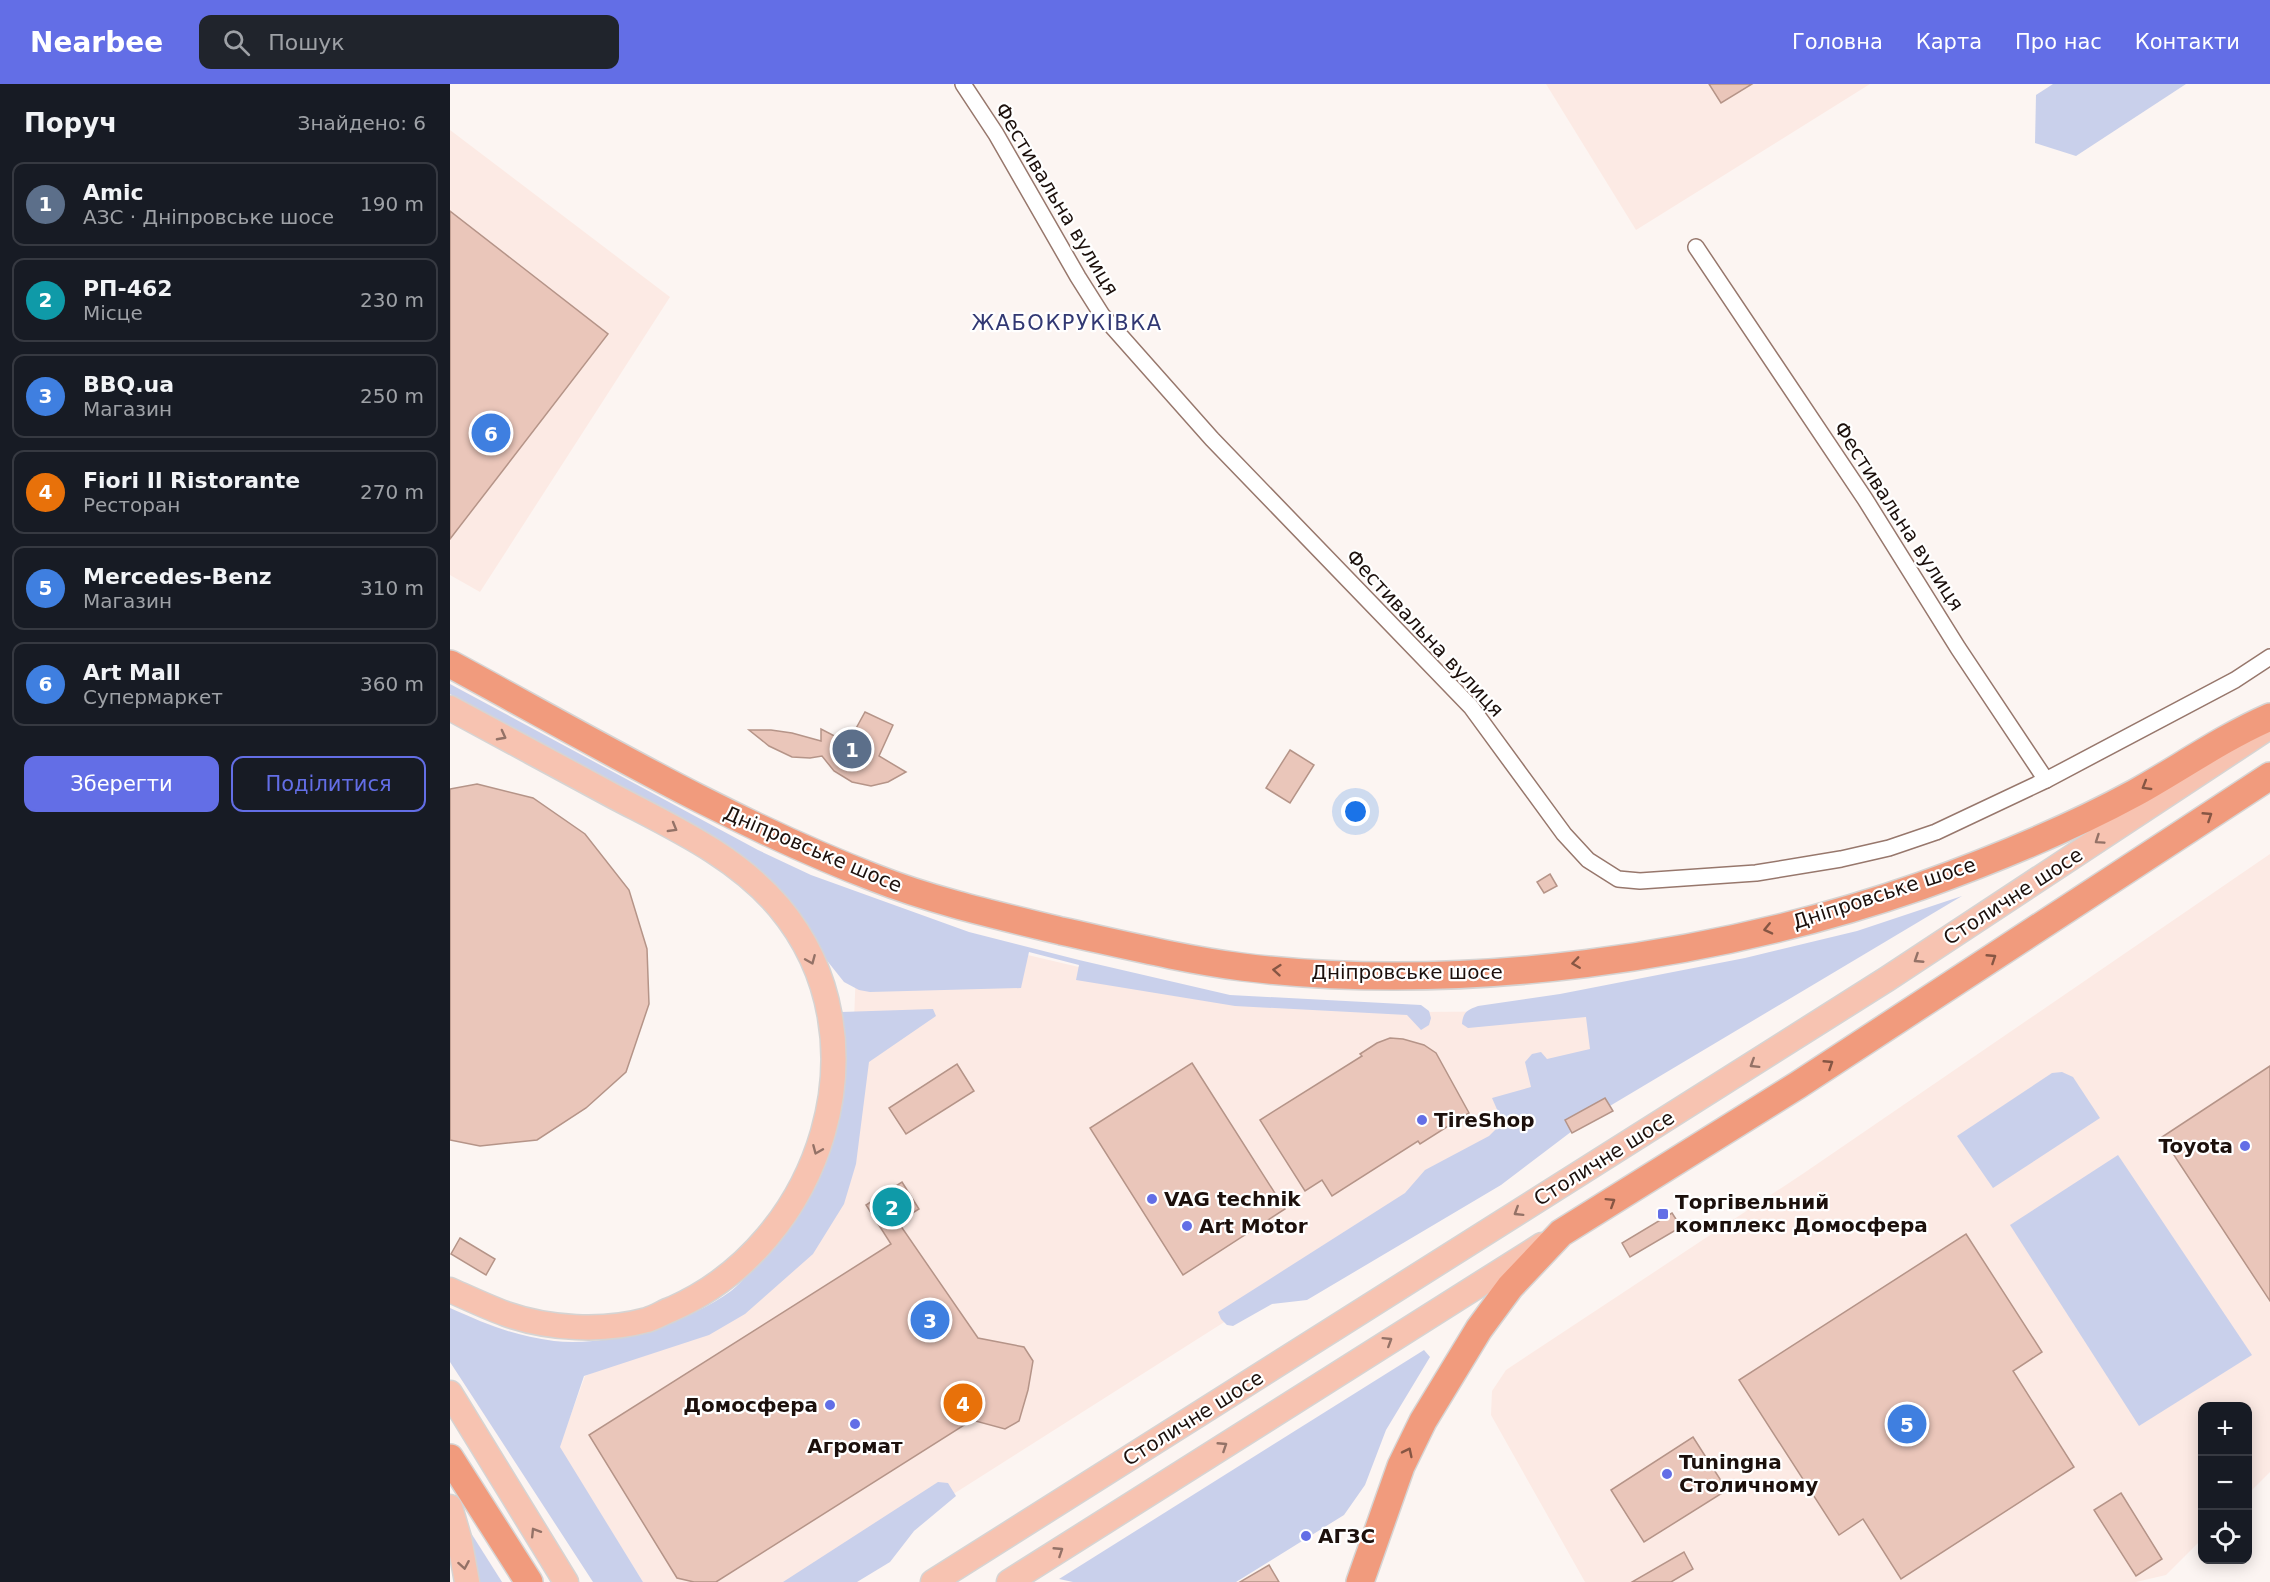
<!DOCTYPE html>
<html lang="uk">
<meta charset="utf-8">
<style>
body{margin:0;font-family:"DejaVu Sans",sans-serif;background:#20242c;color:#f1f3f6}
.controls{position:absolute;right:18px;bottom:18px;display:grid;overflow:hidden;border-radius:12px;box-shadow:0 3px 15px #0003}
.controls button{width:54px;height:54px;display:grid;place-items:center;padding:0;border:0;border-bottom:2px solid #363941;background:#171b24;color:#f1f3f6;font:30px sans-serif}
.you{position:absolute;left:906px;top:728px;width:21px;height:21px;margin:-15px;border:4px solid #fff;border-radius:50%;background:#1a73e8;box-shadow:0 0 0 9px #1a73e833}
.badge{display:grid;place-items:center;width:39px;height:39px;border-radius:50%;background:#636ee6;color:#fff;font-size:20px;font-weight:700}
.pin{position:absolute;translate:-50% -50%;border:3px solid #fff;box-shadow:0 2px 6px #0006}
.list{margin:0;padding:0;list-style:none}
h2{display:flex;justify-content:space-between;align-items:center;height:78px;margin:0;padding:0 24px;font-size:26px}
h2 small{font-size:20px;font-weight:400;color:#9ea1a6}
.list li{display:grid;grid-template-columns:39px 1fr auto;gap:18px;align-items:center;box-sizing:border-box;height:84px;margin:0 12px 12px;padding:0 12px;border:2px solid #363941;border-radius:12px}
.list b{display:block;font-size:22px;white-space:nowrap}
.list p{margin:0;font-size:20px;white-space:nowrap;color:#9ea1a6}
.list em{font-size:20px;font-style:normal;color:#9ea1a6}
.actions{display:flex;gap:12px;padding:18px 24px}
.actions a{flex:1;padding:14px 0;border:2px solid #636ee6;border-radius:12px;text-align:center;font-size:21px;color:#636ee6}
.actions .main{background:#636ee6;color:#fff}
.icon{flex:none;width:33px;height:33px;fill:none;stroke:currentColor;stroke-width:2;stroke-linecap:round;stroke-linejoin:round}
.map{position:relative;flex:none;width:1820px;height:1498px;overflow:hidden}
header{display:flex;align-items:center;gap:36px;box-sizing:border-box;height:84px;padding:0 30px;background:#636ee6;color:#fff}
header strong{font-size:28px}
nav{display:flex;gap:33px;margin-inline-start:auto;font-size:21px}
.search{width:420px;height:54px;background:#20242c;display:flex;align-items:center;gap:15px;box-sizing:border-box;padding:0 21px;border-radius:12px;color:#9ea1a6;font-size:22px}
main{display:flex}
aside{flex:1;background:#171b24}
.map>svg:first-child{display:block}
</style>
<header>
<strong>Nearbee</strong>
<div class="search"><svg class="icon" aria-label="search" viewBox="0 0 24 24"><circle cx="10" cy="10" r="6"/><path d="M15 15l6 6"/></svg>Пошук</div>
<nav><a>Головна</a><a>Карта</a><a>Про нас</a><a>Контакти</a></nav>
</header>
<main>
<aside>
<h2>Поруч<small>Знайдено: 6</small></h2>
<ul class="list">
<li><span class="badge" style="background:#5c6f8a">1</span><div><b>Amic</b><p>АЗС · Дніпровське шосе</p></div><em>190 m</em></li>
<li><span class="badge" style="background:#0f9aa8">2</span><div><b>РП-462</b><p>Місце</p></div><em>230 m</em></li>
<li><span class="badge" style="background:#3f7fe0">3</span><div><b>BBQ.ua</b><p>Магазин</p></div><em>250 m</em></li>
<li><span class="badge" style="background:#e8710a">4</span><div><b>Fiori Il Ristorante</b><p>Ресторан</p></div><em>270 m</em></li>
<li><span class="badge" style="background:#3f7fe0">5</span><div><b>Mercedes-Benz</b><p>Магазин</p></div><em>310 m</em></li>
<li><span class="badge" style="background:#3f7fe0">6</span><div><b>Art Mall</b><p>Супермаркет</p></div><em>360 m</em></li>
</ul>
<div class="actions"><a class="main">Зберегти</a><a>Поділитися</a></div>
</aside>
<div class="map">
<svg width="1820" height="1498" viewBox="0 0 1820 1498">
<rect width="100%" height="100%" fill="#fcf5f2"/>
<g fill="#fceae4">
<path d="M1096 0H1420L1186 146Z"/>
<path d="M0 46 220 213 30 508 0 491Z"/>
<path d="M1820 770V1388L1798 1410V1322H1752V1455L1716 1491 1686 1498H1135L1041 1331 1042 1307 1056 1286 1354 1089Z"/>
<path d="M408 831 684 896 791 916 965 928 1142 927 1168 1008 976 1110 453 1442 351 1498H193L109 1363 135 1292 270 1232 352 1168 400 1044Z"/>
</g>
<g fill="#c9d0eb">
<path d="M1603 0H1736L1626 72 1585 59 1586 11Z"/>
<path d="M0 600 308 766 361 791 519 848 629 876 780 911 971 921 979 927 981 934 979 941 971 946 957 931 785 922 626 896 629 881 579 868 571 904 420 908 409 906 394 898 304 785 265 754 0 610Z"/>
<path d="M1512 812 1138 1035 1051 1101 857 1216 822 1220 783 1242 777 1241 771 1235 768 1228 955 1109 975 1086 1039 1052 1048 1043 1049 1030 1042 1014 1081 1003 1075 978 1082 970 1091 968 1097 975 1140 965 1136 933 1018 944 1012 940C1013 928 1017 926 1028 922L1110 910 1295 874 1407 847Z"/>
<path d="M483 925 486 932 419 978 406 1080 394 1120 363 1170 295 1230 259 1251 134 1292 110 1363 193 1498H143L0 1278V1224C36 1240 64 1252 104 1257 160 1263 235 1240 281 1207 289 1201 296 1192 303 1185 340 1149 368 1109 383 1059 396 1016 392 972 391 928Z"/>
<path d="M1612 988 1623 993 1650 1034 1543 1104 1507 1052 1602 989Z"/>
<path d="M1668 1071 1802 1271 1689 1342 1560 1141Z"/>
<path d="M974 1266 980 1273 936 1346 915 1401 894 1431 786 1498H623L609 1495Z"/>
<path d="M488 1398 498 1399 506 1412 464 1447 440 1478 407 1498H333Z"/>
<path d="M21 1449 52 1498H28Z"/>
</g>
<g fill="#eac6ba" stroke="#b59488" stroke-width="1.5">
<path d="M1259 0H1302L1271 19Z"/>
<path d="M0 127 158 250 0 455Z"/>
<path d="M415 628 443 641 429 672 456 688 438 698 421 702 402 698 384 687 372 672 360 674 342 673 319 662 299 646H321L342 649 371 657V645L398 659Z"/>
<path d="M840 666 864 681 840 719 816 704Z"/>
<path d="M27 700 83 714 135 750 179 806 197 865 199 920 176 988 136 1024 87 1056 30 1062 0 1056V705Z"/>
<path d="M1100 790 1107 802 1094 809 1087 798Z"/>
<path d="M940 954 953 955 974 961 986 969 1019 1029 970 1060 968 1057 882 1112 872 1096 855 1107 810 1036 912 972 910 970 927 959Z"/>
<path d="M742 979 835 1125 733 1191 640 1044Z"/>
<path d="M507 980 524 1007 456 1050 439 1024Z"/>
<path d="M1820 982V1217L1712 1053Z"/>
<path d="M1155 1014 1163 1027 1122 1049 1115 1036Z"/>
<path d="M452 1098 469 1125 448 1138 528 1254 574 1263 583 1277 578 1306 569 1337 555 1345 522 1336 266 1498H244L227 1494 139 1351 441 1160 416 1121Z"/>
<path d="M1222 1129 1231 1143 1180 1173 1172 1159Z"/>
<path d="M1516 1150 1592 1268 1563 1287 1624 1383 1451 1495 1413 1435 1389 1451 1289 1296Z"/>
<path d="M10 1154 45 1175 36 1191 1 1170Z"/>
<path d="M1243 1353 1277 1406 1194 1458 1161 1406Z"/>
<path d="M1671 1409 1712 1475 1686 1492 1644 1426Z"/>
<path d="M1234 1468 1243 1485 1221 1498H1182Z"/>
<path d="M819 1481 829 1498H790Z"/>
</g>
<g fill="none" stroke-linecap="round" stroke-linejoin="round">
<g stroke="#97776c" stroke-width="18">
<g id="street">
<path d="M513 0 546 50 628 193 652 231 762 355 1021 623 1114 750 1138 776 1168 795 1190 797 1306 789 1391 775 1439 764 1486 748 1596 696 1785 596 1820 573"/>
<path d="M1246 163 1415 415 1508 564 1596 696"/>
</g>
</g>
<g stroke="#d6d4d3" stroke-width="27">
<g id="primary">
<path d="M0 624C55 654 110 683 165 713 222 743 286 772 329 823 439 954 372 1159 222 1225 214 1228 206 1233 197 1236 153 1248 99 1245 56 1230 37 1223 18 1214 0 1206"/>
<path d="M0 1309 116 1498"/>
<path d="M0 1423 9 1454 17 1498"/>
<path d="M483 1498 1437 895 1813 647"/>
<path d="M559 1498 1092 1161"/>
</g>
</g>
<g stroke="#d6d4d3" stroke-width="30">
<g id="highway">
<path d="M0 580C139 655 277 737 425 794 483 817 550 832 611 847 671 860 731 875 792 883 1010 910 1265 874 1471 802 1543 776 1617 746 1685 709 1730 684 1772 654 1820 633"/>
<path d="M0 1374 79 1498"/>
<path d="M910 1498 951 1382 973 1337 1029 1245 1060 1203 1111 1149 1348 1001 1820 692"/>
</g>
</g>
<use href="#street" stroke="#fff" stroke-width="15"/>
<use href="#primary" stroke="#f7c3b1" stroke-width="24"/>
<use href="#highway" stroke="#f19b7d" stroke-width="27"/>
</g>
<defs><path id="oneway-chevron" d="M-2-3.5L2.5 0L-2 3.5" fill="none" stroke-width="1.6" stroke-linecap="round" stroke-linejoin="round" transform="scale(1.5)"/></defs>
<g stroke="#947267">
<use href="#oneway-chevron" transform="translate(52 652) rotate(28)"/>
<use href="#oneway-chevron" transform="translate(223 744) rotate(30)"/>
<use href="#oneway-chevron" transform="translate(1649 756) rotate(146)"/>
<use href="#oneway-chevron" transform="translate(1468 875) rotate(147)"/>
<use href="#oneway-chevron" transform="translate(361 876) rotate(67)"/>
<use href="#oneway-chevron" transform="translate(1304 980) rotate(148)"/>
<use href="#oneway-chevron" transform="translate(367 1066) rotate(113)"/>
<use href="#oneway-chevron" transform="translate(1068 1128) rotate(148)"/>
<use href="#oneway-chevron" transform="translate(938 1257) rotate(-32)"/>
<use href="#oneway-chevron" transform="translate(773 1362) rotate(-33)"/>
<use href="#oneway-chevron" transform="translate(85 1448) rotate(-122)"/>
<use href="#oneway-chevron" transform="translate(609 1467) rotate(-33)"/>
<use href="#oneway-chevron" transform="translate(14 1481) rotate(80)"/>
</g>
<g stroke="#865644">
<use href="#oneway-chevron" transform="translate(1696 702) rotate(149)"/>
<use href="#oneway-chevron" transform="translate(1758 732) rotate(-33)"/>
<use href="#oneway-chevron" transform="translate(1318 845) rotate(167)"/>
<use href="#oneway-chevron" transform="translate(1542 874) rotate(-33)"/>
<use href="#oneway-chevron" transform="translate(1126 879) rotate(172)"/>
<use href="#oneway-chevron" transform="translate(827 886) rotate(-175)"/>
<use href="#oneway-chevron" transform="translate(1379 980) rotate(-33)"/>
<use href="#oneway-chevron" transform="translate(1161 1118) rotate(-32)"/>
<use href="#oneway-chevron" transform="translate(958 1368) rotate(-64)"/>
</g>
<g fill="#636ee6" stroke="#fff" stroke-width="2">
<circle cx="972" cy="1036" r="6"/>
<circle cx="1795" cy="1062" r="6"/>
<circle cx="702" cy="1115" r="6"/>
<rect x="1207" y="1124" width="12" height="12" rx="3"/>
<circle cx="737" cy="1142" r="6"/>
<circle cx="380" cy="1321" r="6"/>
<circle cx="405" cy="1340" r="6"/>
<circle cx="1217" cy="1390" r="6"/>
<circle cx="856" cy="1452" r="6"/>
</g>
<g text-anchor="middle" stroke-width="4.5" stroke-linejoin="round" paint-order="stroke">
<g font-size="20" fill="#1c100c" stroke="#fff">
<text transform="translate(607 115) rotate(59)" y="7">Фестивальна вулиця</text>
<text transform="translate(1449 432) rotate(57)" y="7">Фестивальна вулиця</text>
<text transform="translate(975 549) rotate(47)" y="7">Фестивальна вулиця</text>
<text transform="translate(363 765) rotate(23)" y="7">Дніпровське шосе</text>
<text transform="translate(1434 809) rotate(-18)" y="7">Дніпровське шосе</text>
<text transform="translate(1563 812) rotate(-33)" y="7">Столичне шосе</text>
<text x="957" y="895">Дніпровське шосе</text>
<text transform="translate(1154 1074) rotate(-32)" y="7">Столичне шосе</text>
<text transform="translate(743 1334) rotate(-32)" y="7">Столичне шосе</text>
</g>
<g font-size="20" font-weight="bold" fill="#1c100c" stroke="#fff" text-anchor="start">
<text x="984" y="1043">TireShop</text>
<text x="1783" y="1069" text-anchor="end">Toyota</text>
<text x="714" y="1122">VAG technik</text>
<text x="1225" y="1125">Торгівельний<tspan x="1225" dy="23">комплекс Домосфера</tspan></text>
<text x="749" y="1149">Art Motor</text>
<text x="368" y="1328" text-anchor="end">Домосфера</text>
<text x="405" y="1369" text-anchor="middle">Агромат</text>
<text x="1229" y="1385">Tuningна<tspan x="1229" dy="23">Столичному</tspan></text>
<text x="868" y="1459">АГЗС</text>
</g>
<g font-size="21" letter-spacing="1.5" fill="#323873" stroke="#fff">
<text x="617" y="246">ЖАБОКРУКІВКА</text>
</g>
</g>
</svg>
<div class="controls">
<button>+</button>
<button>−</button>
<button><svg class="icon" aria-label="locate" viewBox="0 0 24 24"><circle cx="12" cy="12" r="6"/><path d="M12 2v4M12 18v4M2 12h4M18 12h4"/></svg></button>
</div>
<div class="you"></div>
<div class="pin badge" style="left:402px;top:665px;background:#5c6f8a">1</div>
<div class="pin badge" style="left:442px;top:1123px;background:#0f9aa8">2</div>
<div class="pin badge" style="left:480px;top:1236px;background:#3f7fe0">3</div>
<div class="pin badge" style="left:513px;top:1319px;background:#e8710a">4</div>
<div class="pin badge" style="left:1457px;top:1340px;background:#3f7fe0">5</div>
<div class="pin badge" style="left:41px;top:349px;background:#3f7fe0">6</div>
</div>
</main>
